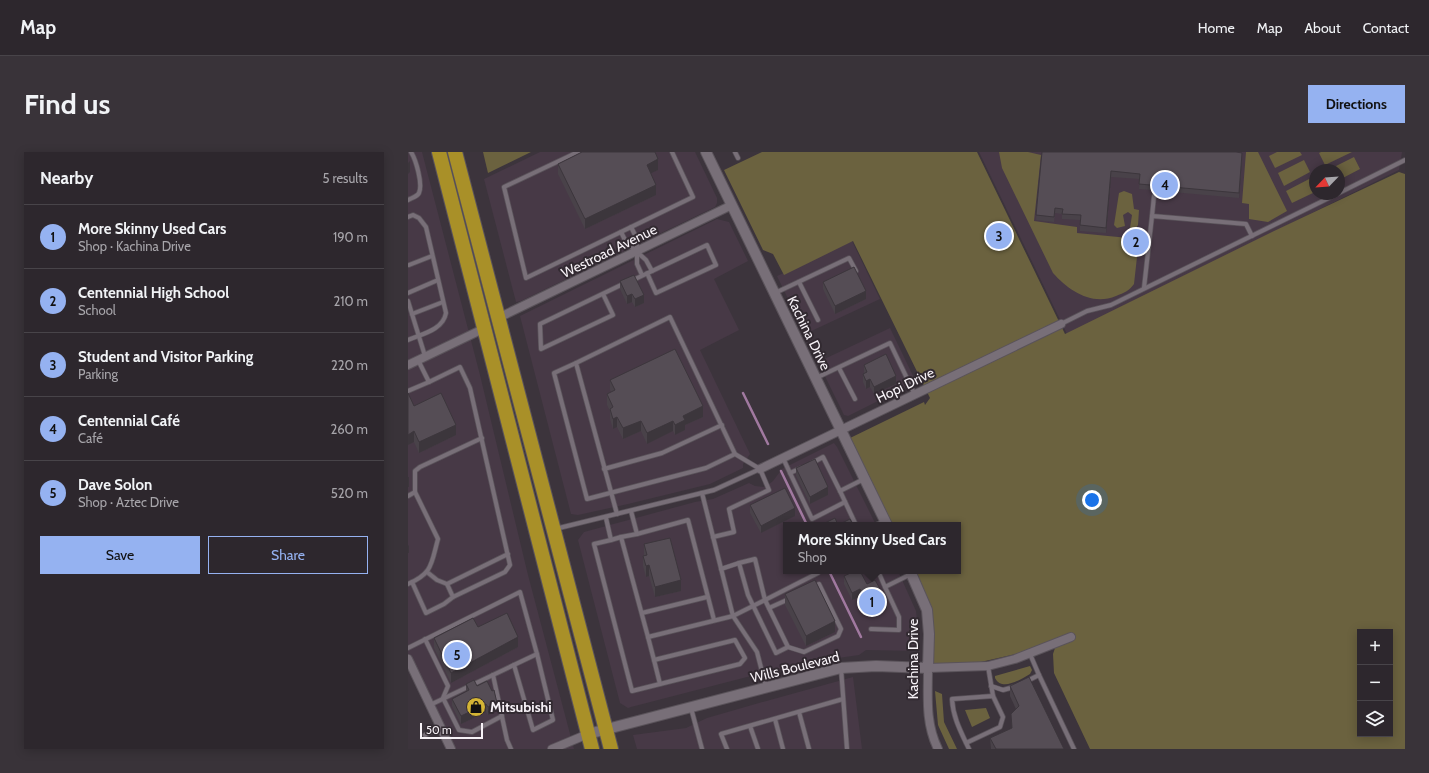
<!DOCTYPE html>
<meta charset="utf-8">
<style>
body{margin:0;font-family:Cabin,sans-serif;background:#393339;color:#f1f3f6}
.controls{position:absolute;right:12px;bottom:12px;display:grid;overflow:hidden;border-radius:0px;box-shadow:0 2px 10px #0003}
.controls button{width:36px;height:36px;display:grid;place-items:center;padding:0;border:0;border-bottom:1px solid #484449;background:#2d272d;color:#f1f3f6;font:20px sans-serif}
.compass{position:absolute;left:901px;top:12px;width:36px;height:36px;border-radius:50%;background:#2d272d;box-shadow:0 2px 10px #0003;rotate:245deg}
.scale{position:absolute;left:12px;bottom:10px;width:63px;box-sizing:border-box;padding-left:4px;border:2px solid #f7f2f7;border-top:0;font-size:11px;line-height:14px;white-space:nowrap;color:#f7f2f7;-webkit-text-stroke:3px #322a31;paint-order:stroke}
.you{position:absolute;left:684px;top:348px;width:14px;height:14px;margin:-10px;border:3px solid #fff;border-radius:50%;background:#1a73e8;box-shadow:0 0 0 6px #1a73e833}
.badge{display:grid;place-items:center;width:26px;height:26px;border-radius:50%;background:#95b2f1;color:#111;font-size:13px;font-weight:700}
.pin{position:absolute;translate:-50% -50%;border:2px solid #fff;box-shadow:0 1px 4px #0006}
.popup{position:absolute;left:375px;top:370px;width:178px;height:52px;box-sizing:border-box;display:grid;place-content:center;border-radius:0px;background:#2d272d;filter:drop-shadow(0 1px 3px #0005);font-size:13px;white-space:nowrap;color:#a7a5aa}
.popup b{font-size:15px;color:#f1f3f6}
.popup::after{content:'';position:absolute;left:50%;top:100%;margin-left:-8px;border:8px solid transparent;border-top-color:#2d272d}
.list{margin:0;padding:0;list-style:none}
h2{display:flex;justify-content:space-between;align-items:center;height:52px;margin:0;padding:0 16px;font-size:17px}
h2 small{font-size:13px;font-weight:400;color:#a7a5aa}
.list li{display:grid;grid-template-columns:26px 1fr auto;gap:12px;align-items:center;box-sizing:border-box;height:64px;padding:0 16px;border-top:1px solid #484449}
.list b{display:block;font-size:15px;white-space:nowrap}
.list p{margin:0;font-size:13px;white-space:nowrap;color:#a7a5aa}
.list em{font-size:13px;font-style:normal;color:#a7a5aa}
.actions{display:flex;gap:8px;padding:12px 16px}
.actions a{flex:1;padding:9px 0;border:1px solid #95b2f1;border-radius:0px;text-align:center;font-size:14px;color:#95b2f1}
.actions .main{background:#95b2f1;color:#111}
.icon{flex:none;width:22px;height:22px;fill:none;stroke:currentColor;stroke-width:2;stroke-linecap:round;stroke-linejoin:round}
.map{position:relative;flex:none;width:997px;height:597px;overflow:hidden;border-radius:0px}
header{display:flex;align-items:center;gap:24px;box-sizing:border-box;height:56px;padding:0 20px;background:#2d272d;border-bottom:1px solid #484449}
header strong{font-size:19px}
nav{display:flex;gap:22px;margin-inline-start:auto;font-size:14px}
.intro{display:flex;align-items:center;justify-content:space-between;box-sizing:border-box;height:96px;padding:0 24px}
h1{margin:0;font-size:28px}
.button{padding:10px 18px;border-radius:0px;background:#95b2f1;color:#111;font-size:14px;font-weight:700}
main{display:flex;gap:24px;padding:0 24px}
aside{flex:1;background:#2d272d;border-radius:0px;box-shadow:0 2px 10px #0003}
.map>svg:first-child{display:block}
</style>
<header>
<strong>Map</strong>
<nav><a>Home</a><a>Map</a><a>About</a><a>Contact</a></nav>
</header>
<div class="intro"><h1>Find us</h1><a class="button">Directions</a></div>
<main>
<aside>
<h2>Nearby<small>5 results</small></h2>
<ul class="list">
<li><span class="badge">1</span><div><b>More Skinny Used Cars</b><p>Shop · Kachina Drive</p></div><em>190 m</em></li>
<li><span class="badge">2</span><div><b>Centennial High School</b><p>School</p></div><em>210 m</em></li>
<li><span class="badge">3</span><div><b>Student and Visitor Parking</b><p>Parking</p></div><em>220 m</em></li>
<li><span class="badge">4</span><div><b>Centennial Café</b><p>Café</p></div><em>260 m</em></li>
<li><span class="badge">5</span><div><b>Dave Solon</b><p>Shop · Aztec Drive</p></div><em>520 m</em></li>
</ul>
<div class="actions"><a class="main">Save</a><a>Share</a></div>
</aside>
<div class="map">
<svg width="997" height="597" viewBox="0 0 997 597">
<rect width="100%" height="100%" fill="#3c343c"/>
<g fill="#473946" fill-rule="evenodd">
<path d="M0 0H14L72 223 120 423 166 597H43L0 507Z"/>
<path d="M132 0H287L309 46V51L307 55 113 149 108 150 76 27Z"/>
<path d="M571 0H994L991 18 659 182ZM907 18H931V42H907Z"/>
<path d="M309 67 321 70 340 109 306 127 331 178 292 198 342 302 335 312V316L302 332 220 352 170 363 163 362 112 164Z"/>
<path d="M444 89 472 147 397 182 369 124Z"/>
<path d="M482 176 508 230 440 264 436 263 410 210Z"/>
<path d="M426 291 429 295 468 373H378V419H490L508 459 511 486 510 499 458 498 451 503 430 506 339 525 223 555 220 556 212 551 170 388 176 380 287 350 305 347 341 331 347 334 357 335 365 329 374 317Z"/>
<path d="M445 525 454 597H229L225 583 278 576 299 566 351 551Z"/>
</g>
<g fill="#6b623f" fill-rule="evenodd">
<path d="M75 0H123L80 21Z"/>
<path d="M354 0H569L657 182 866 79 991 20 997 22V597H682L646 521 645 502 648 493 644 488 616 500 555 514 524 513 521 473 499 419H550V373H477L440 287 516 250 517 253 522 246 445 89 376 123 365 102 355 98 316 18ZM952 480H982V582H952Z"/>
<path d="M591 0H620L633 3 626 69 669 75V81L731 87 726 132C722 138 716 141 708 144 684 154 661 139 645 121L594 16Z"/>
<path d="M838 0H850L879 59 860 70 841 67V52L834 51Z"/>
<path d="M869 0H892L894 3 867 16 861 4Z"/>
<path d="M913 0H944L917 13 911 1Z"/>
<path d="M946 5 952 17 931 28V18H920Z"/>
<path d="M896 8 902 20 876 34 870 21Z"/>
<path d="M905 25 907 40 884 51 878 39Z"/>
<path d="M716 39 724 42 726 57 731 58 730 73 728 76H722L724 63 720 60 715 63 717 74 709 76 706 73 711 41Z"/>
<path d="M622 514 624 518 622 522C613 527 594 540 587 526V524Z"/>
<path d="M527 539 534 542 536 570 549 597H541L530 573Z"/>
<path d="M578 556 582 566 564 575 557 558Z"/>
</g>
<g fill="none" stroke-linecap="round" stroke-linejoin="round">
<g stroke="#a179a0" stroke-width="2.5">
<path d="M335 241 360 292"/>
<path d="M373 319 399 373"/>
<path d="M421 419 453 485"/>
</g>
<g stroke="#5a535a" stroke-width="5.5">
<g id="service">
<path d="M170 0 96 35 118 126 285 45 264 0"/>
<path d="M327 0 330 6"/>
<path d="M931 41 997 8"/>
<path d="M0 48C3 46 9 45 11 41 15 32 8 8 3 0"/>
<path d="M744 64 746 44"/>
<path d="M0 65 5 63 11 66 18 75 38 161C35 178 14 182 0 188"/>
<path d="M223 75 229 87V99"/>
<path d="M213 80 219 92 229 99"/>
<path d="M1 113 24 104"/>
<path d="M234 123 229 112V100L238 108 244 119"/>
<path d="M223 129 299 93 308 113 248 141 239 121"/>
<path d="M391 130 410 168"/>
<path d="M736 136 744 64 838 72 844 84"/>
<path d="M0 141 30 128"/>
<path d="M367 141 441 106 448 119"/>
<path d="M195 142 205 163 133 197 132 172 215 132"/>
<path d="M0 149 17 204"/>
<path d="M4 162 35 150"/>
<path d="M653 172 679 159 703 153 929 42"/>
<path d="M10 208 21 230 52 215 62 236 102 413 97 420 45 445 39 432 100 402"/>
<path d="M168 211 146 221 179 347 298 316 327 302"/>
<path d="M431 216 447 247"/>
<path d="M408 226 482 191 507 243"/>
<path d="M0 239 21 230"/>
<path d="M375 306 382 321 393 316"/>
<path d="M404 311 415 305 432 339 456 327"/>
<path d="M196 317 254 301 314 273"/>
<path d="M382 321 404 367 437 350"/>
<path d="M432 339 448 373"/>
<path d="M294 341 325 464 357 448 380 495 396 500 430 484 433 477 411 432 405 435"/>
<path d="M0 344 7 340V319L12 315 74 286"/>
<path d="M209 362 168 211 262 165 327 302 352 317 361 338 321 357 326 380 305 385"/>
<path d="M198 366 203 388 213 385 240 485 325 464 349 500 358 535"/>
<path d="M467 373 477 369"/>
<path d="M147 377 306 338 352 317"/>
<path d="M229 382 280 368 306 468"/>
<path d="M213 385 229 382 223 359"/>
<path d="M203 388 186 392 224 539 332 512 337 506 327 488 246 508 240 485"/>
<path d="M313 417 331 411"/>
<path d="M470 419 477 435"/>
<path d="M19 420 29 428 39 432"/>
<path d="M4 430 18 461 36 452 45 445"/>
<path d="M0 432C25 421 23 412 30 387L7 340"/>
<path d="M361 456 381 447"/>
<path d="M234 461 299 445"/>
<path d="M463 477 491 478V465L477 435 503 422"/>
<path d="M17 487 40 534 35 546 51 578 64 580 94 564"/>
<path d="M380 495 368 501 340 443 331 411 347 407 357 448 410 421"/>
<path d="M0 496 112 440 129 502 22 553"/>
<path d="M246 508 252 532"/>
<path d="M106 513 125 578 145 568 129 502"/>
<path d="M580 514 585 544"/>
<path d="M433 516 439 597"/>
<path d="M85 523 99 588 103 597"/>
<path d="M631 523 666 597"/>
<path d="M617 530 631 523 622 502"/>
<path d="M583 534 595 538 606 535"/>
<path d="M283 556 294 597"/>
<path d="M391 560 401 597"/>
<path d="M367 567 375 597"/>
<path d="M342 574 350 597"/>
<path d="M17 583 33 575"/>
<path d="M558 591 592 575 595 565 585 544 544 547C545 566 553 580 561 597"/>
<path d="M319 597 313 582 435 547"/>
</g>
</g>
<g stroke="#5a535a" stroke-width="10">
<g id="minor">
<path d="M90 166 324 53"/>
<path d="M0 213 75 177"/>
<path d="M352 317 653 172"/>
<path d="M0 507 43 597"/>
<path d="M144 597 180 582"/>
<path d="M530 597C517 571 520 544 520 516L580 514 607 507 663 485"/>
</g>
</g>
<g stroke="#5a535a" stroke-width="12">
<g id="tertiary">
<path d="M298 0 479 373"/>
<path d="M180 582 433 516 468 514 520 516 521 482 519 458 502 419"/>
</g>
</g>
<g stroke="#5a535a" stroke-width="16">
<g id="trunk">
<path d="M31 0 184 597"/>
<path d="M47 0 203 597"/>
</g>
</g>
<use href="#service" stroke="#786f78" stroke-width="4"/>
<use href="#minor" stroke="#786f78" stroke-width="8"/>
<use href="#tertiary" stroke="#786f78" stroke-width="10"/>
<use href="#trunk" stroke="#a99028" stroke-width="14"/>
</g>
<g fill="#494249">
<path d="M634 0 834 6 831 46 731 37 732 27 703 25 698 81 672 79V68L654 67V62L647 61 646 70 628 68Z"/>
<path d="M150 12 250 18 242 21 248 43 177 77 150 22Z"/>
<path d="M212 129 236 151 227 155 224 150 219 152 212 137Z"/>
<path d="M415 130 458 147 427 162 415 137Z"/>
<path d="M456 213 488 232 466 242 462 235 458 237 455 230V222L456 221Z"/>
<path d="M202 228 295 265 277 273V278L267 283 265 279 239 292 233 279 215 287 209 275 205 277 202 267V259L199 253V242L203 240 202 238Z"/>
<path d="M0 241 6 254 48 283 11 301 6 290 0 293Z"/>
<path d="M388 316 420 343 402 352 388 324Z"/>
<path d="M342 353 387 364 353 381 342 361Z"/>
<path d="M236 392 273 439 247 445 241 424 238 425 235 414V404L236 403Z"/>
<path d="M436 424 459 432 479 457 462 465 452 445 444 448 436 432Z"/>
<path d="M377 442 427 480 398 494 377 453Z"/>
<path d="M70 475 110 495 43 531 26 496V486Z"/>
<path d="M58 532 69 534 89 558 80 563 78 560 53 572 44 554V547L58 540Z"/>
<path d="M602 534 656 597H583L582 586 604 576 603 562 608 557 602 544Z"/>
</g>
<g fill="#3c363c">
<path d="M834 1V6L831 46V41Z"/>
<path d="M250 7V18L239 23V13Z"/>
<path d="M2 9V20L0 22V11Z"/>
<path d="M703 19V25L698 81V76Z"/>
<path d="M248 33V43L177 77V67Z"/>
<path d="M458 139V147L427 162V154Z"/>
<path d="M224 142V150L219 152V144Z"/>
<path d="M236 143V151L227 155V147Z"/>
<path d="M488 224V232L466 242V235Z"/>
<path d="M462 227V235L458 237V229Z"/>
<path d="M295 254V265L277 273V278L267 283V273L275 264Z"/>
<path d="M209 265V275L205 277V267Z"/>
<path d="M233 269V279L215 287V276Z"/>
<path d="M265 269V279L239 292V281Z"/>
<path d="M48 273V283L11 301V290Z"/>
<path d="M6 279V290L0 293V283Z"/>
<rect x="0" y="325" width="1" height="10"/>
<path d="M420 335V343L402 352V345Z"/>
<path d="M387 356V364L353 381V374Z"/>
<path d="M1 393V401H0V394Z"/>
<path d="M241 413V424L238 425V414Z"/>
<path d="M273 428V439L247 445V435Z"/>
<path d="M452 437V445L444 448V441Z"/>
<path d="M479 449V457L462 465V457Z"/>
<path d="M427 469V480L398 494V484Z"/>
<path d="M110 485V495L43 531V521Z"/>
<path d="M89 551V558L80 563V555Z"/>
<path d="M78 552V560L53 572V564Z"/>
</g>
<g fill="#554d55" stroke="#3c363c">
<path d="M174 0H247L250 7 239 13 248 33 177 67 150 12Z"/>
<path d="M634 0H828L834 1 831 41 731 32 732 22 703 19 698 76 672 73 673 63 654 62 655 57 647 56 646 65 628 63Z"/>
<path d="M446 115 458 139 427 154 415 130Z"/>
<path d="M226 123 236 143 227 147 224 142 219 144 212 129Z"/>
<path d="M267 197 295 254 275 264 277 268 267 273 265 269 239 281 233 269 215 276 209 265 205 267 202 257 205 255 199 242 207 238 202 228Z"/>
<path d="M478 202 488 224 466 235 462 227 458 229 455 222 459 220 456 213Z"/>
<path d="M0 241 6 254 33 241 48 273 11 290 6 279 0 283Z"/>
<path d="M407 307 420 335 402 345 388 316Z"/>
<path d="M377 336 387 356 353 374 342 353Z"/>
<path d="M427 366 430 373 442 367 445 373H418L417 371Z"/>
<path d="M262 386 273 428 247 435 241 413 238 414 235 404 239 403 236 392Z"/>
<path d="M447 419H452L459 432 467 428 479 449 462 457 452 437 444 441 436 424Z"/>
<path d="M407 428 427 469 398 484 377 442Z"/>
<path d="M99 461 110 485 43 521 26 486 65 466 70 475Z"/>
<path d="M621 525 656 597H588L582 586 604 576 603 562 611 554 602 534Z"/>
<path d="M66 528 69 534 79 529 84 539 86 538 89 551 80 555 78 552 53 564 44 547 61 538 58 532Z"/>
</g>
<defs>
<g id="shop-disc" transform="scale(1)"><circle r="9.5" fill="#d4b535" stroke="#322a31"/><path d="M-5-2.5h2.3a2.7 3.5 0 0 1 5.4 0H5L5.5 6h-11ZM-1.5-2.5h3a1.5 2.3 0 0 0-3 0Z" fill="#111"/></g>
</defs>
<g fill-rule="evenodd">
<use href="#shop-disc" x="68" y="555"/>
</g>
<g text-anchor="middle" stroke-width="4" stroke-linejoin="round" paint-order="stroke">
<g font-size="14" fill="#f7f2f7" stroke="#322a31">
<text transform="translate(201 99) rotate(-26)" y="5">Westroad Avenue</text>
<text transform="translate(401 181) rotate(64)" y="5">Kachina Drive</text>
<text transform="translate(497 233) rotate(-26)" y="5">Hopi Drive</text>
<text transform="translate(505 507) rotate(-90)" y="5">Kachina Drive</text>
<text transform="translate(387 515) rotate(-14)" y="5">Wills Boulevard</text>
</g>
<g font-size="14" font-weight="bold" fill="#f7f2f7" stroke="#322a31" text-anchor="start">
<text x="82" y="560">Mitsubishi</text>
</g>
</g>
</svg>
<div class="controls">
<button>+</button>
<button>−</button>
<button><svg class="icon" aria-label="layers" viewBox="0 0 24 24"><path d="M12 4l9 5-9 5-9-5zM3 14l9 5 9-5"/></svg></button>
</div>
<svg class="compass" viewBox="-18 -18 36 36"><path d="M0-13l5 13h-10z" fill="#e53935"/><path d="M0 13l5-13h-10z" fill="#a7a5aa"/></svg>
<div class="scale">50 m</div>
<div class="you"></div>
<div class="pin badge" style="left:464px;top:450px">1</div>
<div class="popup"><b>More Skinny Used Cars</b>Shop</div>
<div class="pin badge" style="left:728px;top:90px">2</div>
<div class="pin badge" style="left:591px;top:84px">3</div>
<div class="pin badge" style="left:757px;top:33px">4</div>
<div class="pin badge" style="left:49px;top:503px">5</div>
</div>
</main>
